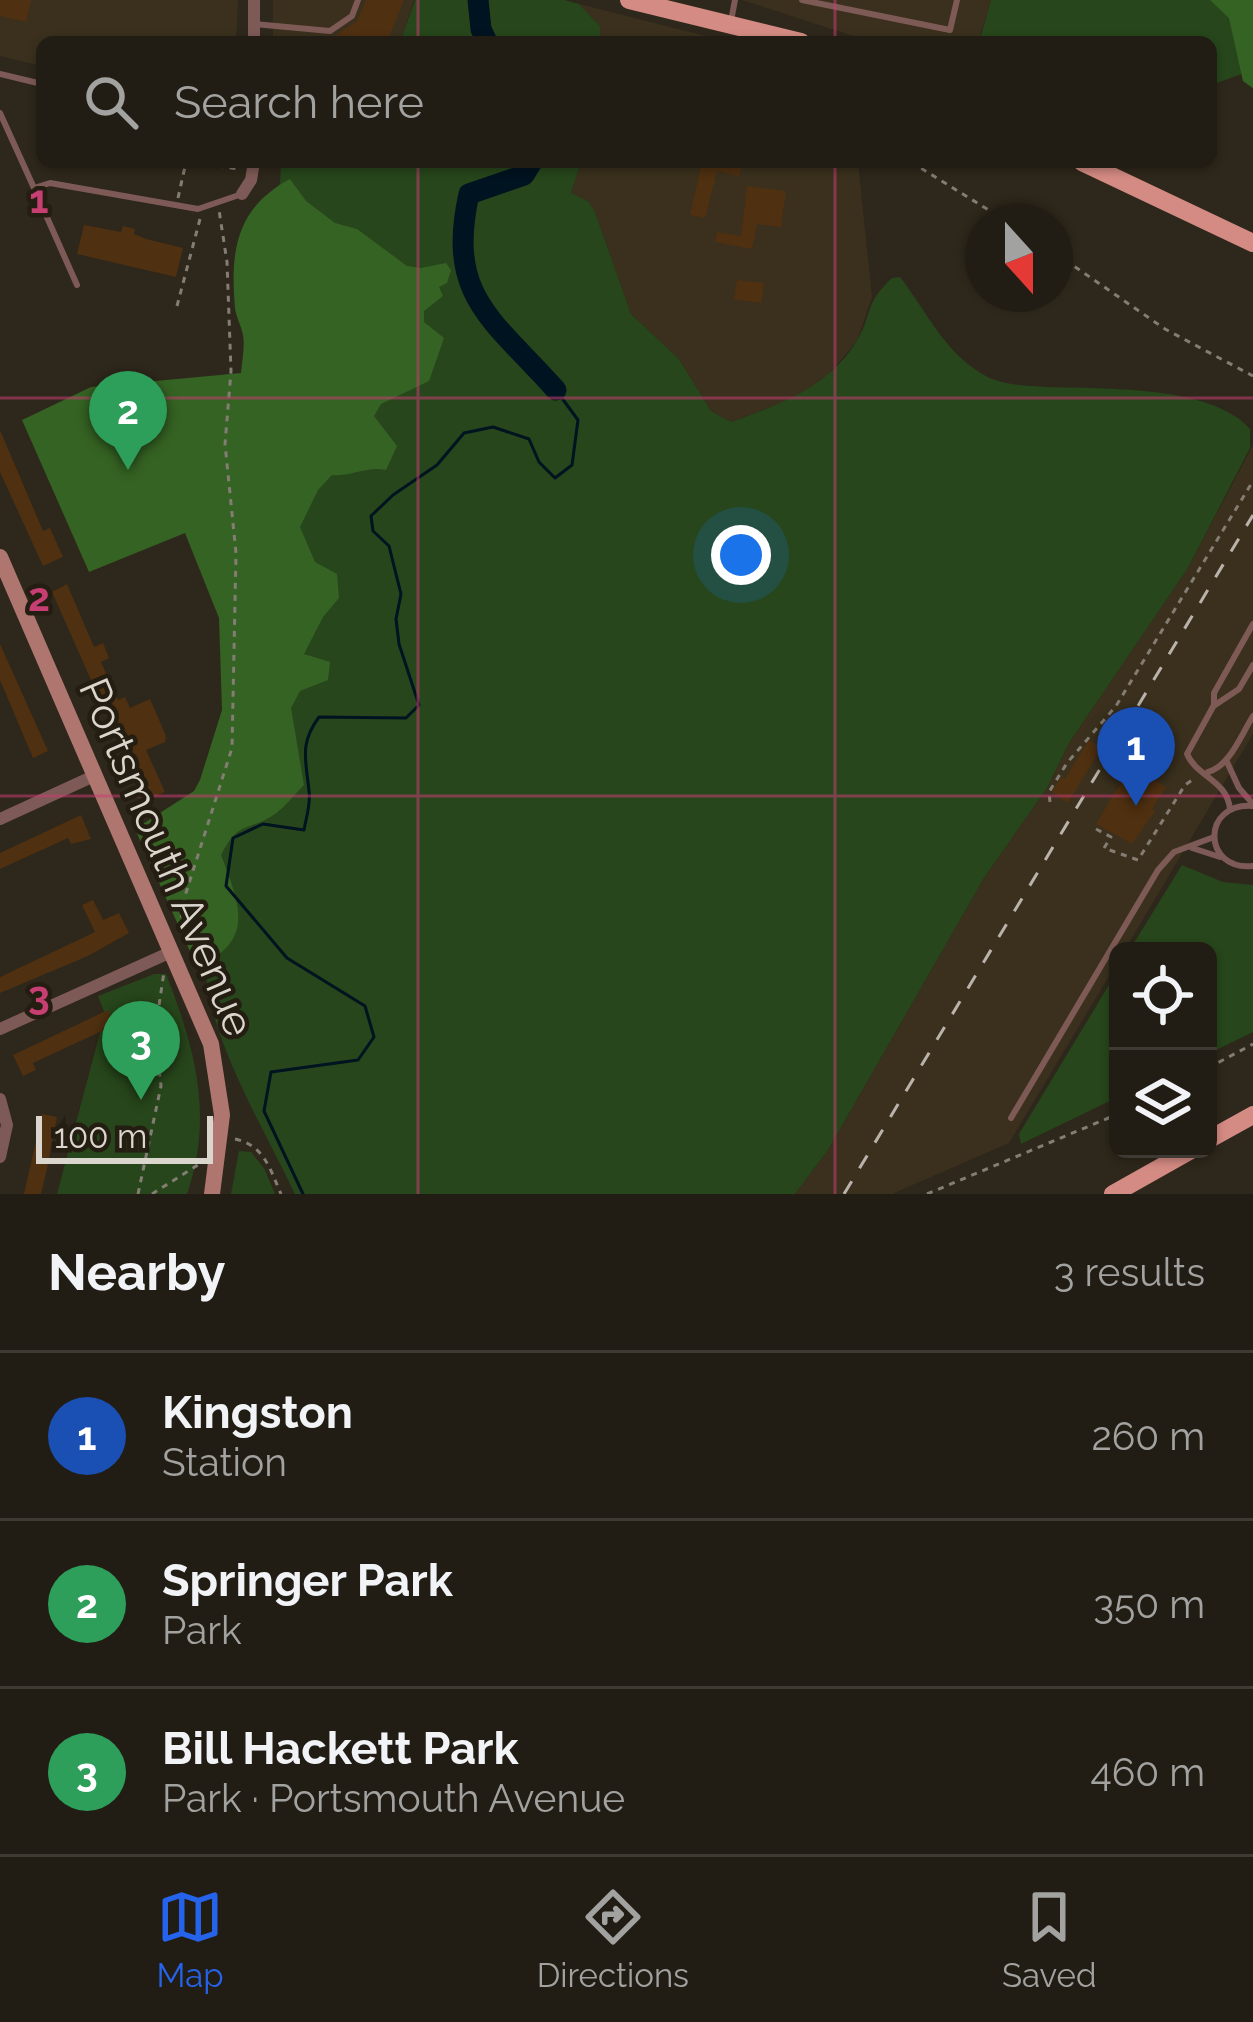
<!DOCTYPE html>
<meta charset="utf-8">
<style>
body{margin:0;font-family:Raleway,sans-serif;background:#2e2a22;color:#f1f3f6}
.controls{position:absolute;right:36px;bottom:36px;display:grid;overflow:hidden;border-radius:18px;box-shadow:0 3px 9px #0004}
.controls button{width:108px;height:108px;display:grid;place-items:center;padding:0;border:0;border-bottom:3px solid #3f3b34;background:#221d14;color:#f1f3f6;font:60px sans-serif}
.compass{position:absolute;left:965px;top:204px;width:108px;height:108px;border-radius:50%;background:#221d14;box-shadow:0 3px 9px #0004;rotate:159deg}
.scale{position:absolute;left:36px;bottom:30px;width:177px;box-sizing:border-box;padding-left:12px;border:6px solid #dad5cd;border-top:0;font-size:33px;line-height:42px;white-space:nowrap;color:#dad5cd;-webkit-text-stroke:9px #241d11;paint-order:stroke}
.you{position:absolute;left:741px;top:555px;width:42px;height:42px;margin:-30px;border:9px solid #fff;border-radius:50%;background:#1a73e8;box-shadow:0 0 0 18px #1a73e833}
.badge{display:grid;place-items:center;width:78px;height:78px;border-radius:50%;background:#2563eb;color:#fff;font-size:39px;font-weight:700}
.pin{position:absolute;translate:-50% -99px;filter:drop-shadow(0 3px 6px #0008)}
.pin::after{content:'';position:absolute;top:63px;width:42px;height:36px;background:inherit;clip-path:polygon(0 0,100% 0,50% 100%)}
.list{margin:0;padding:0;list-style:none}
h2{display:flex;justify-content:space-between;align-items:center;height:156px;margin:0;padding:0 48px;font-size:51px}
h2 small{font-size:39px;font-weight:400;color:#a2a2a0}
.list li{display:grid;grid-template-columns:78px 1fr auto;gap:36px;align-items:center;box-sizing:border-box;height:168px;padding:0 48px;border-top:3px solid #3f3b34}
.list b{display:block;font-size:45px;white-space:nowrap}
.list p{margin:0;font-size:39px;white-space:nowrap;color:#a2a2a0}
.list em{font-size:39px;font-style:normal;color:#a2a2a0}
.icon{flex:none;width:66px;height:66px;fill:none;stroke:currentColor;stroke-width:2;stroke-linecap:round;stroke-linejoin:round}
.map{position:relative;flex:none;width:1253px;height:1194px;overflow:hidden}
.search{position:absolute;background:#221d14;box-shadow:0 3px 9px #0004;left:36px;right:36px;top:36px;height:132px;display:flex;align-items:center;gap:30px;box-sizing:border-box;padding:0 42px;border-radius:18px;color:#a2a2a0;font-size:45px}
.sheet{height:660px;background:#221d14}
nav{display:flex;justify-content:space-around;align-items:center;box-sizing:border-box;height:168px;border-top:3px solid #3f3b34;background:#221d14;font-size:33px;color:#a2a2a0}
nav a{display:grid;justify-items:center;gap:6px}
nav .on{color:#2563eb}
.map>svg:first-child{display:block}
</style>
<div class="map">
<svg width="1253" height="1194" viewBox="0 0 1253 1194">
<rect width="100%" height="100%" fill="#2e271b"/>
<g fill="#3a301d">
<path d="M0 0H238L236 42H42V66L0 56Z"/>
<path d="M273 0H414L400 42H273Z"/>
<path d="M742 0H991L978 42H872Z"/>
<path d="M579 4 730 42H600V26Z"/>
<path d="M581 162H858L872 297 857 341 825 379 785 402 731 422 711 411 679 359 631 314 595 212 571 193Z"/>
<path d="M1253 445V734L1124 951H1118V961L1009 1143 892 1194H795L828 1150 984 878 1047 788 1069 743 1188 568Z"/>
</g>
<g fill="#27461b">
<path d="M415 0H564L579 4 600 26V42H400Z"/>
<path d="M991 0H1253V89L1243 81 1242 74 1211 85V42H979Z"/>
<path d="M281 162H581L571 193 589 202 595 212 631 314 679 359 711 411 731 422C778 405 828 388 856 342 873 315 863 305 892 278L900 277C927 312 944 352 984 375 1001 385 1028 386 1047 387 1104 389 1212 385 1250 429V448L1188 568 1069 743 1047 788 984 878 828 1150 795 1194H295C266 1133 222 1060 209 995 199 945 208 894 217 845L265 208 280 183Z"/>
<path d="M1182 865 1223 882 1253 885V1032L1208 1054V951H1129Z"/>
<path d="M1118 970V1097L1021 1144 1019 1134Z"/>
<path d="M154 974H166C195 1048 214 1116 187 1194H57L105 1014 98 996Z"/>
<path d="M239 1151 251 1152 264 1168 275 1194H231Z"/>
</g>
<g fill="#356323">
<path d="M1210 0H1253V88L1243 81 1229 18Z"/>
<path d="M290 179 306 201 335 223 357 229 407 266 421 268 446 263 451 270 447 283 439 287 443 296 424 311V322L444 338 429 381 381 404 374 416 397 446 386 470C366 466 352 477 332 475L318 490 300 527 315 562 337 574 339 598 323 617 304 654 330 662 328 680 300 691 291 708 304 785C295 794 285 807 275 814 249 832 239 819 221 855 240 905 256 941 197 967L135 829 194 791 200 780 222 710 219 618 185 533 89 572 22 420 91 387 241 373C242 361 245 346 243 335 241 325 236 317 235 308 230 251 236 208 290 179Z"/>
</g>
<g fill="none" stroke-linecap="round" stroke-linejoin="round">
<path stroke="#001320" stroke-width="3" d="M303 1194 264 1111 271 1072 358 1060 374 1037 365 1006 287 958 226 886 233 838 263 824 304 830C306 818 311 804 309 791 306 760 299 744 319 717L406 718 419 705 399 644 396 619 401 594 389 546 373 531 371 516 393 495 437 465 464 433 493 427 529 439 539 462 555 478 572 465 578 420 556 390"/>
<g stroke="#001320" stroke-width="21">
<path d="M478 0 481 29 487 42"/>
<path d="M532 162 524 175 469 194C446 297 493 319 556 390"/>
</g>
</g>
<g fill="#4f3010">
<path d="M0 0H31L26 22 0 16Z"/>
<path d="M366 0H404L387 42H326L357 21Z"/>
<path d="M697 162 742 166 739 176 717 171 705 218 690 215 701 167Z"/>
<path d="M747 186 786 191 781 227 757 224 752 249 715 242 717 232 741 236Z"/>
<path d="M84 225 121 232 123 226 135 229 134 234 146 239 183 248 176 277 77 254Z"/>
<path d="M737 280 764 283 761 303 734 299Z"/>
<path d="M0 430 43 531 50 528 63 557 43 566 0 472Z"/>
<path d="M67 584 94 647 103 643 109 658 101 662 118 700 125 697 130 708 150 699 166 736 165 742 146 750 165 792 149 799 116 723 111 725 52 592Z"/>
<path d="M0 644 48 751 33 758 0 680Z"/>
<path d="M1089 740 1101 748 1068 803 1052 792 1061 777 1065 779Z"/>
<path d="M1146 750 1156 757 1150 768 1156 772 1152 778 1166 787 1152 809 1155 811 1132 844 1096 824 1131 766 1135 768Z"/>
<path d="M81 815 91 839 71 844 68 838 0 869V853Z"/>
<path d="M93 900 103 920 119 913 129 933 88 956 0 993V977L95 932 82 905Z"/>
<path d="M108 1010 115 1025 33 1063 36 1070 23 1076 13 1055Z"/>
<path d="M42 1114 57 1117 47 1169 41 1194H24Z"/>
</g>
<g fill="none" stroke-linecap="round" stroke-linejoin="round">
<g stroke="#837d73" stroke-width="3" stroke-dasharray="6 6" stroke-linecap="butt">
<path d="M194 162 238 169"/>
<path d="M911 162 1008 222"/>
<path d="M178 198 186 162"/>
<path d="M1055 253 1165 329 1253 376"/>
<path d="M177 306 200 219"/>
<path d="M1050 802 1049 792 1067 763 1116 706 1253 481"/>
<path d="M1096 829 1111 837 1104 848 1138 860 1185 785 1195 778"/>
<path d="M179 929 185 896 232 748 236 553 225 444 231 371 227 262 219 210"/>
<path d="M1208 1068 1253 1044"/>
<path d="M235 1139C264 1145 270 1169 281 1194"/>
<path d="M138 1194 161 1086 155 1032 164 972"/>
<path d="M152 1194 201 1163"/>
<path d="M927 1194 1118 1114"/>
</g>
<g stroke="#7e5a56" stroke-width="6">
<path d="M802 0 950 30 957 0"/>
<path d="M731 21 735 0"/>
<path d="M254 24 330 31 352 16 358 0"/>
<path d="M0 74 42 84"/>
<path d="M0 113 34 188"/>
<path d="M77 285 34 188 50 183 198 209 242 194"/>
<path d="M1215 705 1239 689 1253 665"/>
<path d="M1227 762 1239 788 1253 804"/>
<path d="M1208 772C1230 766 1241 735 1253 716"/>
<path d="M1253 806C1201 802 1202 871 1253 866"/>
<path d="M1230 809C1227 780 1197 777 1187 754L1214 705V693L1253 624"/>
<path d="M1192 848 1220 857"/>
<path d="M1011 1118 1158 870 1174 852 1214 837"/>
</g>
<g stroke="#7e5a56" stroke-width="12">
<path d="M254 42V0"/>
<path d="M242 194 251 180 254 162"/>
<path d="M0 819 96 775"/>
<path d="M0 1029 171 952"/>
<path d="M0 1099 7 1125 0 1157"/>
</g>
<path stroke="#ae766f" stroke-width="16" d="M0 557 211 1044 222 1115 212 1194"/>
<g stroke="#d48b83" stroke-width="18">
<path d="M629 0 801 42"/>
<path d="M1082 162 1253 243"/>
<path d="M1208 1140 1253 1115"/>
<path d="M1113 1194 1193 1149"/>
</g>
<path stroke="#b9b3ab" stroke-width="3" stroke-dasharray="15 15" stroke-linecap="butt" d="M844 1194 1253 515"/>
</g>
<path fill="none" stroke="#c73e72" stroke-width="3" stroke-opacity="0.55" d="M418 0V42M835 0V42M418 162V1194M835 162V1194M0 398H1253M0 796H1253"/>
<g text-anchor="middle" stroke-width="9" stroke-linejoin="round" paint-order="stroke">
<g font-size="42" fill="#dad5cd" stroke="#241d11">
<text transform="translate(167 857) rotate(67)" y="15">Portsmouth Avenue</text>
</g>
</g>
<g font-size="39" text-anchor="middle" font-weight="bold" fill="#c73e72" stroke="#241d11" stroke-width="9" stroke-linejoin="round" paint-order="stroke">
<text x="39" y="213">1</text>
<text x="39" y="611">2</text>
<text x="39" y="1009">3</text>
</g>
</svg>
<div class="controls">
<button><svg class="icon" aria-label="locate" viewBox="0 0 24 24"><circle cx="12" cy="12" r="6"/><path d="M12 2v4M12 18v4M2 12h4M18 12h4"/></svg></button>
<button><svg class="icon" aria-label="layers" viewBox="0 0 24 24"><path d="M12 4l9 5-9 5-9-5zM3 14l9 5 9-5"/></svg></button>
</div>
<svg class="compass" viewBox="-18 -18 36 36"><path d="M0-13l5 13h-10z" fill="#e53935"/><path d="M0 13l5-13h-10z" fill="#a2a2a0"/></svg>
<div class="scale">100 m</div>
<div class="you"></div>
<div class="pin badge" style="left:1136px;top:806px;background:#1a4fb4">1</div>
<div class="pin badge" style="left:128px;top:470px;background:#2e9e5b">2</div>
<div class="pin badge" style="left:141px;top:1100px;background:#2e9e5b">3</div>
<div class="search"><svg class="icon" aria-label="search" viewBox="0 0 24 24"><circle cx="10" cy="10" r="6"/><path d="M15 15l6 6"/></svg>Search here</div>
</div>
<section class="sheet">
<h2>Nearby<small>3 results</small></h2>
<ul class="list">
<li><span class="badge" style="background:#1a4fb4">1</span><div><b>Kingston</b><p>Station</p></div><em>260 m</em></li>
<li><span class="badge" style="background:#2e9e5b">2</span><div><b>Springer Park</b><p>Park</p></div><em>350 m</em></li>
<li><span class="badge" style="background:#2e9e5b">3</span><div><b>Bill Hackett Park</b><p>Park · Portsmouth Avenue</p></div><em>460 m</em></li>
</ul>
</section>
<nav>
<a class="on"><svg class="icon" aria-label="map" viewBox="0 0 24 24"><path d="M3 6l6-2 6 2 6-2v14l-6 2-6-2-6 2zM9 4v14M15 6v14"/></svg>Map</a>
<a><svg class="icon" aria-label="directions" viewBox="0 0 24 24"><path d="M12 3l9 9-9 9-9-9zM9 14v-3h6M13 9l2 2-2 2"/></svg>Directions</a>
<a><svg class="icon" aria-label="saved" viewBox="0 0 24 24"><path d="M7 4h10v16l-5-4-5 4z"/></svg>Saved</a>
</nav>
